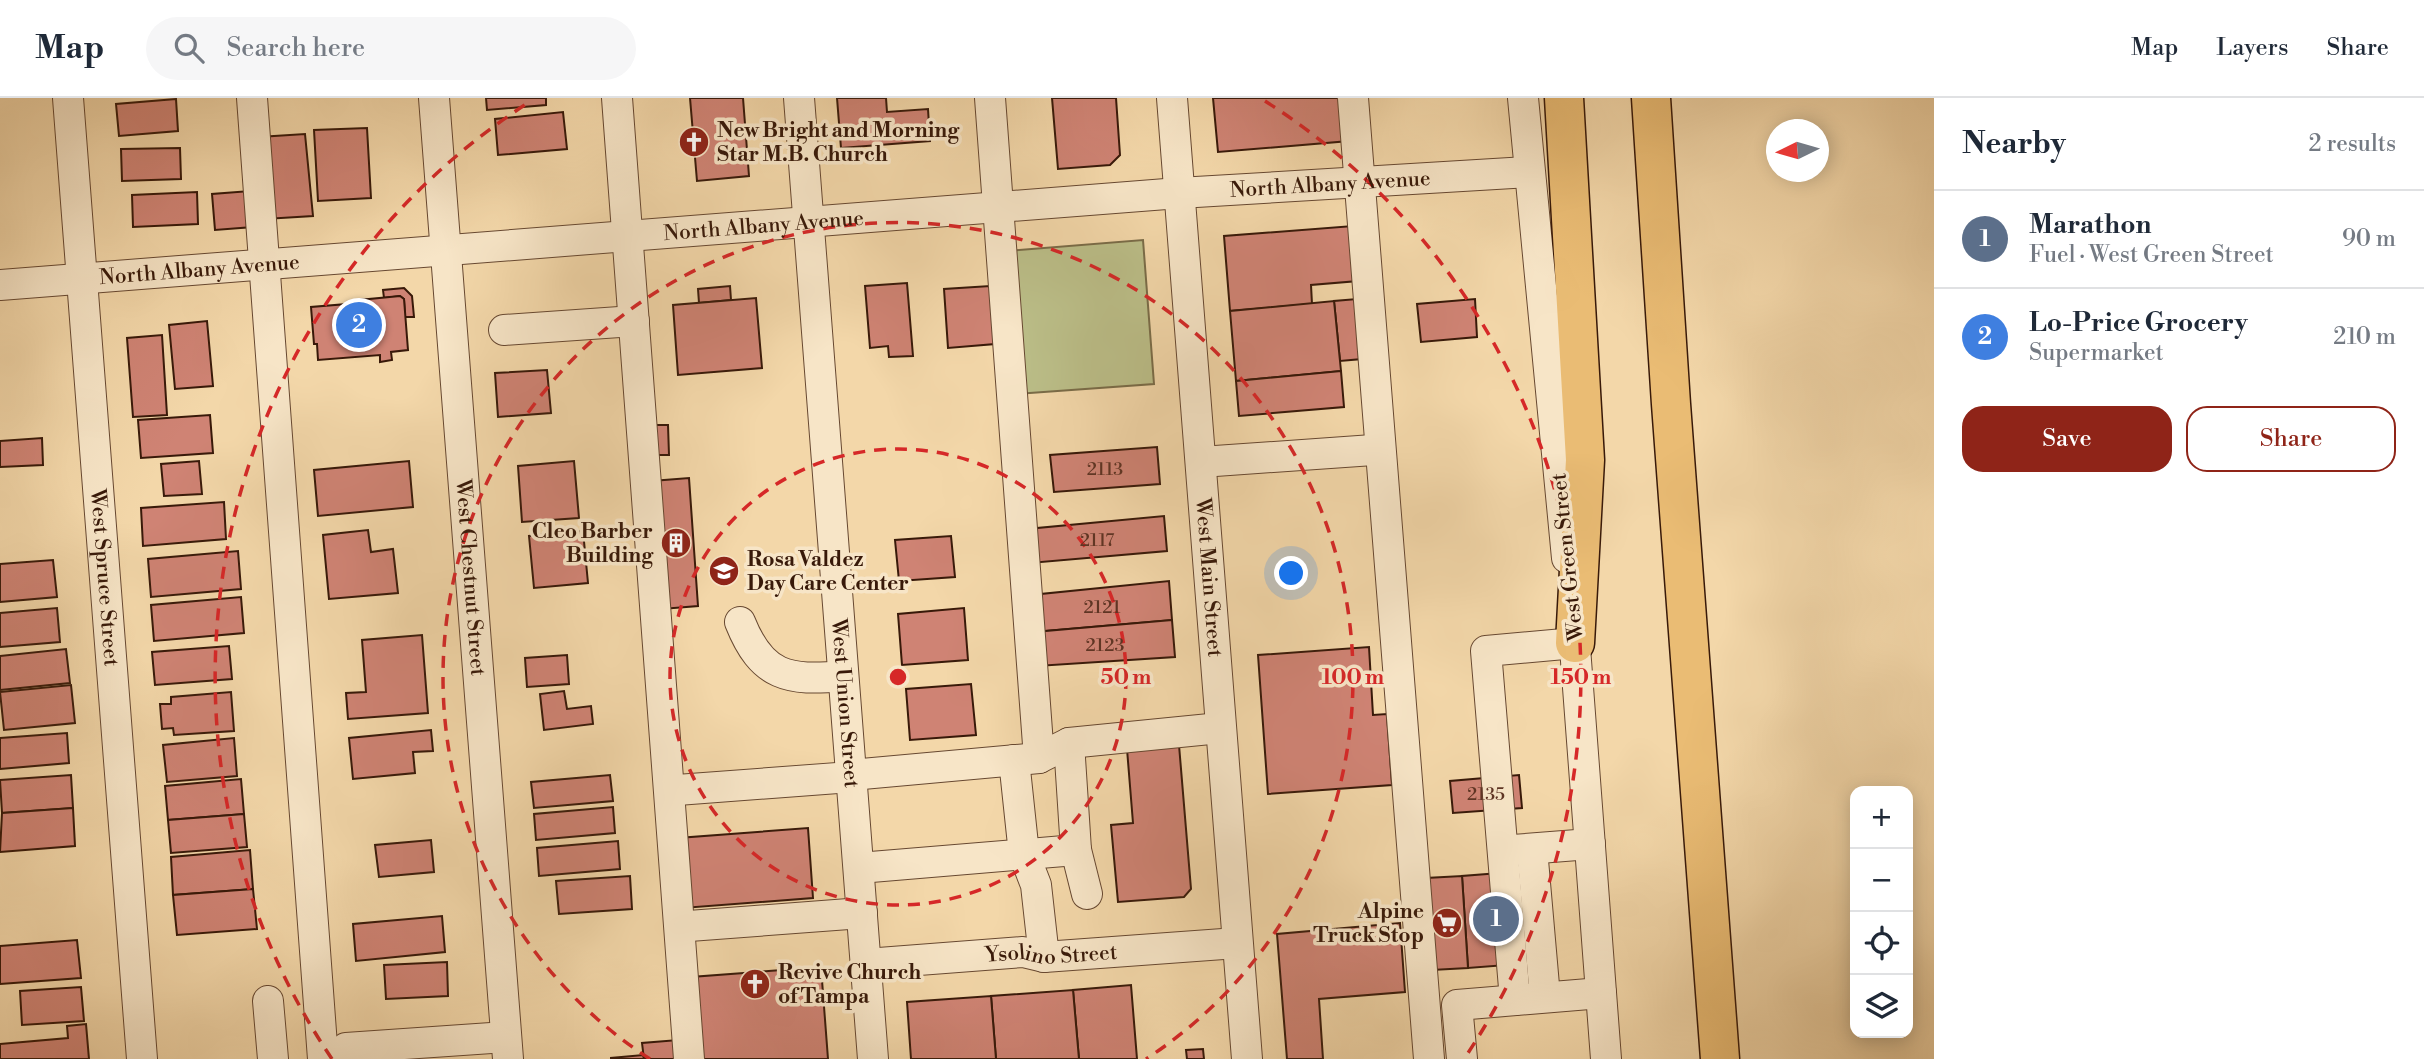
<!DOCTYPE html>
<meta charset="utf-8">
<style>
body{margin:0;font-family:"Libre Bodoni",serif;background:#f6f6f7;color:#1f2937}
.controls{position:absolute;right:21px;bottom:21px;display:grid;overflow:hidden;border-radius:14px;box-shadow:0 4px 18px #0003}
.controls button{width:63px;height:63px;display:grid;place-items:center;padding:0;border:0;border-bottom:2px solid #e0e1e3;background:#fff;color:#1f2937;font:35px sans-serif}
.compass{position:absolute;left:1766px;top:21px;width:63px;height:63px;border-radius:50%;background:#fff;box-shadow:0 4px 18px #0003;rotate:265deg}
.you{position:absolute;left:1292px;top:476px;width:24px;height:24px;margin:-18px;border:5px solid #fff;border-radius:50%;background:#1a73e8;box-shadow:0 0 0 10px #1a73e833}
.badge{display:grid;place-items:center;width:46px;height:46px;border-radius:50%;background:#8f2418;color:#fff;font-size:23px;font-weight:700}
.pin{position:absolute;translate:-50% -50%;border:4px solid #fff;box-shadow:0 2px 7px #0006}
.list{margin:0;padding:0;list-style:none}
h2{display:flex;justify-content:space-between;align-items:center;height:91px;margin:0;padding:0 28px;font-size:30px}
h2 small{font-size:23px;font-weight:400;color:#747a83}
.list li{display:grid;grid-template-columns:46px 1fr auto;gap:21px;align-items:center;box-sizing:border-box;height:98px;padding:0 28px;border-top:2px solid #e0e1e3}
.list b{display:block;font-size:26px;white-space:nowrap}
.list p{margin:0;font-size:23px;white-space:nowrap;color:#747a83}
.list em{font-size:23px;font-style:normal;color:#747a83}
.actions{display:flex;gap:14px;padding:21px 28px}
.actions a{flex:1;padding:16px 0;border:2px solid #8f2418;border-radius:21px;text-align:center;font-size:24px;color:#8f2418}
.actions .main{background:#8f2418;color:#fff}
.icon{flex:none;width:38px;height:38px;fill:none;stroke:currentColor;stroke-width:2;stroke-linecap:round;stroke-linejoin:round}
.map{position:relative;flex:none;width:1934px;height:961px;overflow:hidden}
header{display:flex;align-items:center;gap:42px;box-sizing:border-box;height:98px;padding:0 35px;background:#fff;border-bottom:2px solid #e0e1e3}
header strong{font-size:33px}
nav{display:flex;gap:38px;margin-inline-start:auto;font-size:24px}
.search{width:490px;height:63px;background:#f6f6f7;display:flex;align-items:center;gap:18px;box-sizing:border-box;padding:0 24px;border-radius:38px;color:#747a83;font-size:26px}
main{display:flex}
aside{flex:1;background:#fff}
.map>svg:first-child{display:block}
</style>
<header>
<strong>Map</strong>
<div class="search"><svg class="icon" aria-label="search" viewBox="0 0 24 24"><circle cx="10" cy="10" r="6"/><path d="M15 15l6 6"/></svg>Search here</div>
<nav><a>Map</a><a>Layers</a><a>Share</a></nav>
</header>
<main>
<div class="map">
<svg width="1934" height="961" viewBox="0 0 1934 961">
<rect width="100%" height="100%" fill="#f3d7a9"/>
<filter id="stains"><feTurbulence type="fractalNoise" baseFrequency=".00286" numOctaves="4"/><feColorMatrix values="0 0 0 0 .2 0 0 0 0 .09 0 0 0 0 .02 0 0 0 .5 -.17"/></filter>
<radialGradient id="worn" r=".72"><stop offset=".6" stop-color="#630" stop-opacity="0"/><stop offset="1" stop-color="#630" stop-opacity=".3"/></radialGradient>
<path fill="#bbbe88" stroke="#7a6c48" stroke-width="2" d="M1143 142 1154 286 1016 296 1006 153Z"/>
<g fill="#cf8374" stroke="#381909" stroke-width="2">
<path d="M486 0H546V7L487 12Z"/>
<path d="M690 0H743L749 78 697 83Z"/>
<path d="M837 0H886L887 14 928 11 930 43 841 50Z"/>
<path d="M1052 0H1116L1120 57 1110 67 1058 71Z"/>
<path d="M1213 0H1346L1349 43 1218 54Z"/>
<path d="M176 1 178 33 119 38 116 6Z"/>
<path d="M563 14 567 51 498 57 495 21Z"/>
<path d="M367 30 371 100 318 103 314 32Z"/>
<path d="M305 36 313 118 265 121 259 39Z"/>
<path d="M180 50 181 81 122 83 121 51Z"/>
<path d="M250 93 253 129 215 132 212 96Z"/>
<path d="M197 94 198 126 133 129 132 97Z"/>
<path d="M1353 128 1358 183 1311 187 1312 206 1230 213 1224 138Z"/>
<path d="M907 185 913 258 889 259 888 248 870 250 865 188Z"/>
<path d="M730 188 731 202 699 205 698 191Z"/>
<path d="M990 188 995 246 948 250 944 191Z"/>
<path d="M404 190 412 198 414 219H405L404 201 400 198 384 200 383 192Z"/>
<path d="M400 198 404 201 408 252 391 254 392 262 380 264V257L318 262 317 246H314L311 209 359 205V202Z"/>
<path d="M756 200 762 270 678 277 673 207Z"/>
<path d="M1357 201 1362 261 1340 263 1334 203Z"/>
<path d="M1475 201 1477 239 1421 244 1417 206Z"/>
<path d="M1334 203 1341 273 1236 283 1230 213Z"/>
<path d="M207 223 213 288 175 291 169 227Z"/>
<path d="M162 237 167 317 133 319 127 240Z"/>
<path d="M547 272 551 315 498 319 495 275Z"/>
<path d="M1341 273 1344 309 1239 318 1236 283Z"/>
<path d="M210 317 213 355 141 360 138 322Z"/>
<path d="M653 327H668L669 357H655Z"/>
<path d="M42 340 43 367 0 369V343Z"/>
<path d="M1157 349 1160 386 1054 394 1050 357Z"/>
<path d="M199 363 202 396 164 398 161 366Z"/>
<path d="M409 363 413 409 318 418 314 372Z"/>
<path d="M574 363 579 420 522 424 518 368Z"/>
<path d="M689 380 698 508 662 511 652 383Z"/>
<path d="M224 404 226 441 143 448 141 410Z"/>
<path d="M1164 418 1167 453 1030 465 1027 431Z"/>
<path d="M368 432 371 454 393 451 398 495 329 501 323 437Z"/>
<path d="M583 433 588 485 534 490 529 438Z"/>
<path d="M951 438 955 479 899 483 895 442Z"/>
<path d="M238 453 241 491 151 499 148 461Z"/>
<path d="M53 462 57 499 0 504V466Z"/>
<path d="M1169 483 1172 522 1034 534 1031 497Z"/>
<path d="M241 499 244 535 154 543 151 507Z"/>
<path d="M57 510 60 544 0 549V515Z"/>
<path d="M964 510 968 562 902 567 898 516Z"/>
<path d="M1172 522 1175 559 1037 568 1034 534Z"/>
<path d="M422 537 428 615 348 621 346 595 366 594 362 542Z"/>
<path d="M229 548 232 581 155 587 152 554Z"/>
<path d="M1369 549 1373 617 1387 616 1392 687 1268 696 1258 557Z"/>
<path d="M66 551 70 585 0 592V558Z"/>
<path d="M567 557 569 586 527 589 525 560Z"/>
<path d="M971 586 976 637 910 642 906 591Z"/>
<path d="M71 587 75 625 4 632 0 594Z"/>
<path d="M564 593 567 611 591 608 593 626 544 632 540 596Z"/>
<path d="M231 594 234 633 174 637 173 630 162 631 160 606H171V599Z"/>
<path d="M431 632 433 653 413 654 415 675 353 681 349 640Z"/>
<path d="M67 635 69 665 0 671V640Z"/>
<path d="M234 640 237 678 167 684 163 647Z"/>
<path d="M1179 647 1191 791 1184 799 1118 804 1111 727 1133 725 1127 651Z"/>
<path d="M71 677 73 710 2 715 0 682Z"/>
<path d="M610 677 613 703 534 710 531 684Z"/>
<path d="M1519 677 1522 710 1453 715 1450 683Z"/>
<path d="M241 681 244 716 168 722 165 688Z"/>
<path d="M613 709 615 735 536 742 534 716Z"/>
<path d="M73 710 75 748 0 754 2 715Z"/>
<path d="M244 716 247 749 171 755 168 722Z"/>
<path d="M808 730 813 800 683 810 678 740Z"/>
<path d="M431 742 434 774 379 779 375 747Z"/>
<path d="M618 743 620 771 539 778 537 750Z"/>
<path d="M250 752 253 791 173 797 171 759Z"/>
<path d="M1525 773 1531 865 1468 870 1462 778Z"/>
<path d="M630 778 632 811 559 816 556 783Z"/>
<path d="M1462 778 1468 870 1432 872 1426 780Z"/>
<path d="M253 791 257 831 177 837 173 797Z"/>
<path d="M442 818 445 854 356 863 353 826Z"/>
<path d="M1400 825 1405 894 1319 901 1323 961H1287L1277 836Z"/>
<path d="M77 842 81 880 0 886V848Z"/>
<path d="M447 864 448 898 386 901 384 867Z"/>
<path d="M821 869 828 961H697L691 879Z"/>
<path d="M1131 887 1137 961H1079L1073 892Z"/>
<path d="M81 889 84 923 22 927 20 893Z"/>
<path d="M1073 892 1079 961H996L991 898Z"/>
<path d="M991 898 996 961H911L907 904Z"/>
<path d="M86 926 89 961H0V946L68 940 67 928Z"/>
<path d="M678 942 679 961H644L642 945Z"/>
<path d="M1203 951 1204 961H1187L1186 952Z"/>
<path d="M643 957 644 961H611V960Z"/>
</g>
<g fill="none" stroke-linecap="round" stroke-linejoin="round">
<g stroke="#674831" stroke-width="32">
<g id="minor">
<path id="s1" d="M68 0 142 961"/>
<path d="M252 0 323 961"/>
<path id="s2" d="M434 0 508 961"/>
<path d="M617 0 689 961"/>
<path id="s3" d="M799 0 873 961"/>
<path d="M990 0 1039 660"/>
<path id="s4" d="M1172 0 1247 961"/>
<path d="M1353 0 1429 961"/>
<path d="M1523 0 1567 460"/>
<path id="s5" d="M0 187 1179 95 1528 74"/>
<path d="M504 232 634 223"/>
<path d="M1201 364 1373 352"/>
<path d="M1573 523 1606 961"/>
<path d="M740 524C762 579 788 583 843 578"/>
<path d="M1069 645 1076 752 1087 796"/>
<path d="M1014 662 1024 756 1036 787 1044 859"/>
<path d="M851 677 1039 660 1069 645 1220 630"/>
<path d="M677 692 851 679"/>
<path d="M1532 751 1545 899"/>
<path d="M1513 752 1590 746"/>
<path d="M859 770 1076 752"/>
<path d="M689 828 862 815"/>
<path id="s6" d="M866 866 1023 854 1044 859 1237 845"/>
<path d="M1515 902 1486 553 1575 545"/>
<path d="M268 903 273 961"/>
<path d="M346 950 506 939"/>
<path d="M1462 961 1457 907 1601 895"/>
</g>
</g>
<g stroke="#381909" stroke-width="41">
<g id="highway">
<path d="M1564 0 1585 362 1575 545"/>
<path d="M1651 0 1671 306 1720 961"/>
</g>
</g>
<use href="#minor" stroke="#f7e5c7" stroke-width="30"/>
<use href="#highway" stroke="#eabc74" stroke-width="38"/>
</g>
<g fill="none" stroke="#d62828" stroke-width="3.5" stroke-dasharray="12 9">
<circle cx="898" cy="579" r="228"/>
<path d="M650 961A455 455 0 1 1 1146 961"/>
<path d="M332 961A683 683 0 0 1 531 3M1265 3A683 683 0 0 1 1464 961"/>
</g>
<defs>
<g id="church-disc" transform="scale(1.575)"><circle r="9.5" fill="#8f2418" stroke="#f7e5c7"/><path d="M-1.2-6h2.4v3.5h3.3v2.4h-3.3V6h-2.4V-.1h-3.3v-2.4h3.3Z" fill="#fff"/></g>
<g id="building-disc" transform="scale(1.575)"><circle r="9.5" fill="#8f2418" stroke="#f7e5c7"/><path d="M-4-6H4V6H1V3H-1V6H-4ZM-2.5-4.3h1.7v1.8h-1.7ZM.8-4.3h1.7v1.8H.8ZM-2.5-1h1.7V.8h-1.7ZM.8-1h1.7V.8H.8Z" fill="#fff"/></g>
<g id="school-disc" transform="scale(1.575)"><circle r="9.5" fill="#8f2418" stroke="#f7e5c7"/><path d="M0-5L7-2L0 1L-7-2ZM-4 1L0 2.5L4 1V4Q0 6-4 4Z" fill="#fff"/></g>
<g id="supermarket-disc" transform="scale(1.575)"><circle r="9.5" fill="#8f2418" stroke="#f7e5c7"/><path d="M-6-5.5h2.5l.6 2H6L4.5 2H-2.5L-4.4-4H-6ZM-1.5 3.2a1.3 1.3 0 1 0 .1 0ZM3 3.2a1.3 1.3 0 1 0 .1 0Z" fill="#fff"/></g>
</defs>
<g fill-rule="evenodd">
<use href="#church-disc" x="694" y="44"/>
<use href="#building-disc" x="676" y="445"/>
<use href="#school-disc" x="724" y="473"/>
<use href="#supermarket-disc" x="1447" y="825"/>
<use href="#church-disc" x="755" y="886"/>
</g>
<g text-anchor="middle" stroke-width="7" stroke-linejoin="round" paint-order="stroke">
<g font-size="18" fill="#5e3424">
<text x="1105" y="377">2113</text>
<text x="1097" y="448">2117</text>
<text x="1102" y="515">2121</text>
<text x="1105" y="553">2123</text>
<text x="1486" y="702">2135</text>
</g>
<g font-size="21" font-weight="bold" fill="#381909" stroke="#f7e5c7" text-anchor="start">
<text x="717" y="39">New Bright and Morning<tspan x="717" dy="24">Star M.B. Church</tspan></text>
<text x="653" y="440" text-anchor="end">Cleo Barber<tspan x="653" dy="24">Building</tspan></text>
<text x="747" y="468">Rosa Valdez<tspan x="747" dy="24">Day Care Center</tspan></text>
<text x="1424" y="820" text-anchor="end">Alpine<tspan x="1424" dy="24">Truck Stop</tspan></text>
<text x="778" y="881">Revive Church<tspan x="778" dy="24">of Tampa</tspan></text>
</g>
<g font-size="21" fill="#381909" stroke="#f7e5c7">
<text dy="7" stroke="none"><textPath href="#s5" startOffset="1334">North Albany Avenue</textPath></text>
<text dy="7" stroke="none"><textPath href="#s5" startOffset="766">North Albany Avenue</textPath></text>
<text dy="7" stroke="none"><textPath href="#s5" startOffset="200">North Albany Avenue</textPath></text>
<text transform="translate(1567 459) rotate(-96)" y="7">West Green Street</text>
<text dy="7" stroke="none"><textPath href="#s1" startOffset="481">West Spruce Street</textPath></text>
<text dy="7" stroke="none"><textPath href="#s2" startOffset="481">West Chestnut Street</textPath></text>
<text dy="7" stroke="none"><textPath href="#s4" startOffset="481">West Main Street</textPath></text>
<text dy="7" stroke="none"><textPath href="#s3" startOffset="607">West Union Street</textPath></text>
<text dy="7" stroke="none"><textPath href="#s6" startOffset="186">Ysolino Street</textPath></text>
</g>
</g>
<circle cx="898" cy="579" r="10" fill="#d62828" stroke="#f7e5c7" stroke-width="3.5"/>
<g font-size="21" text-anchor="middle" font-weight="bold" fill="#d62828" stroke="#f7e5c7" stroke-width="7" stroke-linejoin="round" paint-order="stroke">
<text x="1126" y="586">50 m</text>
<text x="1353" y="586">100 m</text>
<text x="1581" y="586">150 m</text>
</g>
<rect width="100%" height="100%" filter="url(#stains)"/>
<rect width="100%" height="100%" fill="url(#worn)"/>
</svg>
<div class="controls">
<button>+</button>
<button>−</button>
<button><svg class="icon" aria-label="locate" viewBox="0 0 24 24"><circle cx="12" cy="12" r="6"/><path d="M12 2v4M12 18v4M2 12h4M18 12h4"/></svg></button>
<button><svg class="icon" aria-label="layers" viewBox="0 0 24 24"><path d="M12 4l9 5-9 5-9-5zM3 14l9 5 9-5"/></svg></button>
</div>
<svg class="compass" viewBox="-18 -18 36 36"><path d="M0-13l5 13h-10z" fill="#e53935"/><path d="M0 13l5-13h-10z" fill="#747a83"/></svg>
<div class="you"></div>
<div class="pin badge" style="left:1496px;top:821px;background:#5c6f8a">1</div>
<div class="pin badge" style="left:359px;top:227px;background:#3f7fe0">2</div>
</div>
<aside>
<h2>Nearby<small>2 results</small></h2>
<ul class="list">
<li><span class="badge" style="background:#5c6f8a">1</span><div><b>Marathon</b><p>Fuel · West Green Street</p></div><em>90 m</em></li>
<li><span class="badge" style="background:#3f7fe0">2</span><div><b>Lo-Price Grocery</b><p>Supermarket</p></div><em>210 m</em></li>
</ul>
<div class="actions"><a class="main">Save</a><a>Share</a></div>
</aside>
</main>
